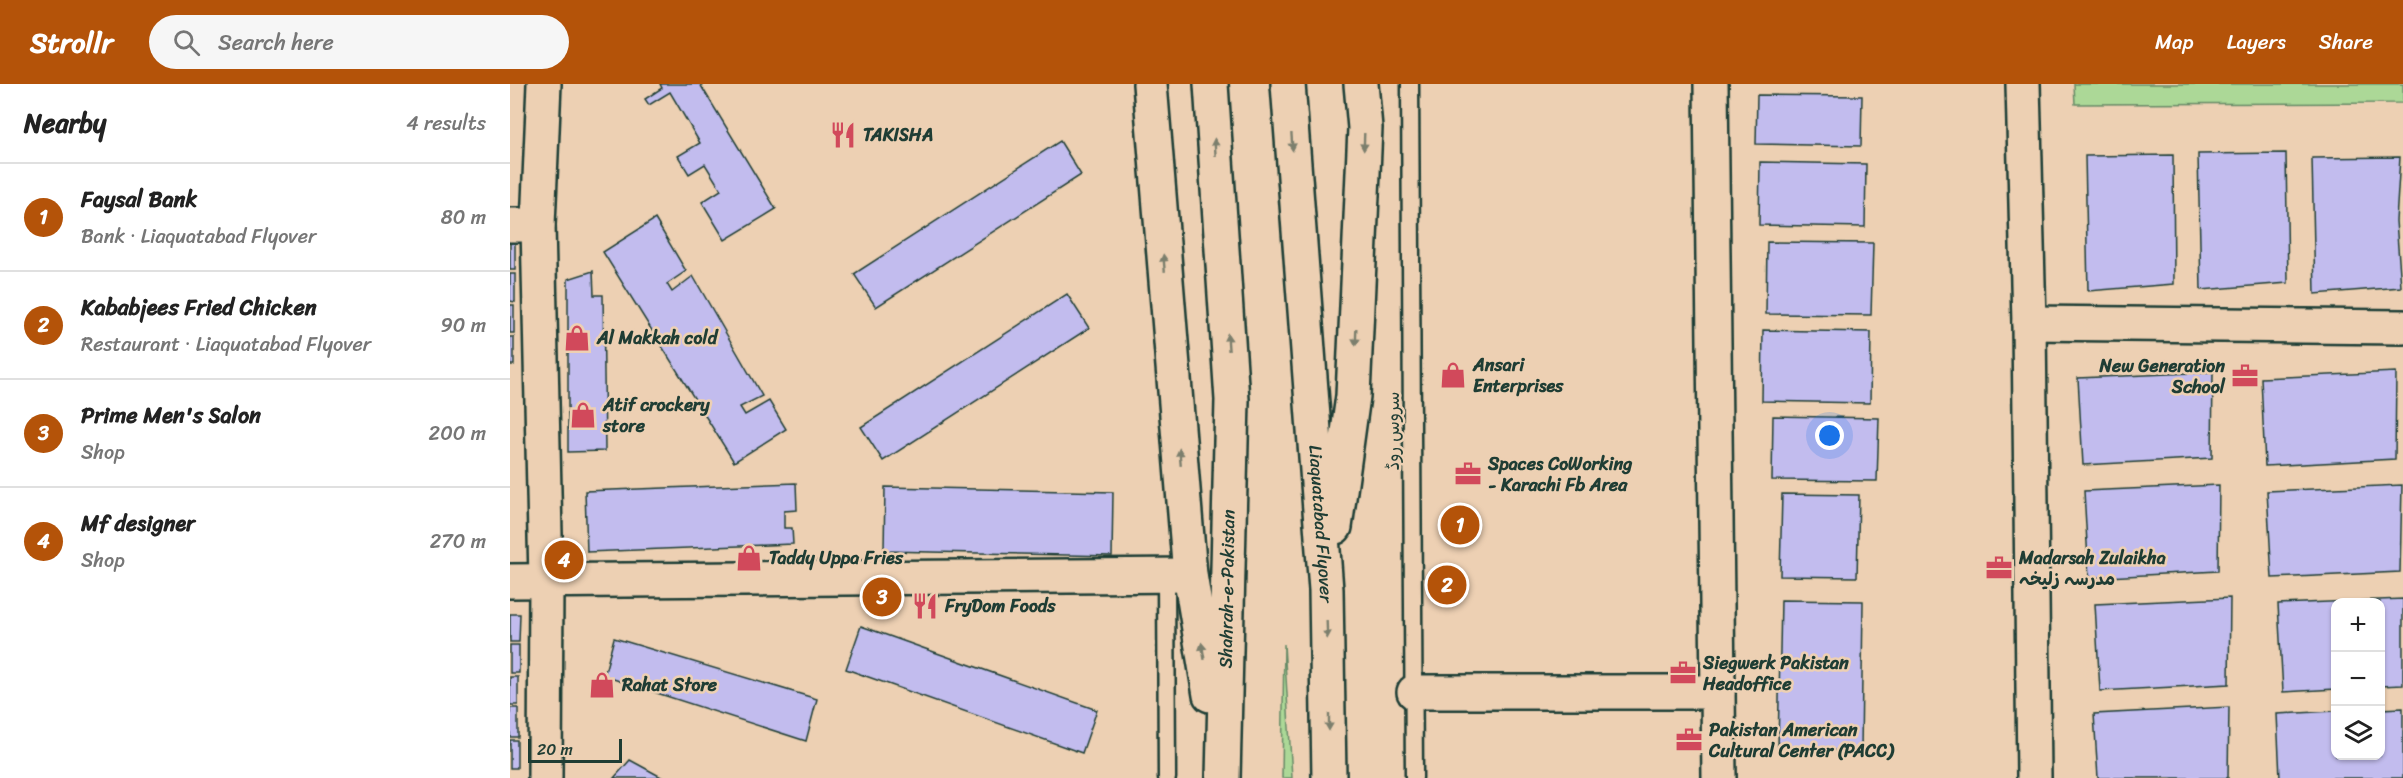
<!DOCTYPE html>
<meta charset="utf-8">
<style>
body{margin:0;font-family:Sriracha,"Playpen Sans Arabic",sans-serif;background:#f6f6f6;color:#222}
.controls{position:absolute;right:18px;bottom:18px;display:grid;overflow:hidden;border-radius:12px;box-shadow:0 2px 4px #0004}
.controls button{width:54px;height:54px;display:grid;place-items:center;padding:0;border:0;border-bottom:2px solid #e0e0e0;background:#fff;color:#222;font:30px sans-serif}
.scale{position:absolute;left:18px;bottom:15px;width:94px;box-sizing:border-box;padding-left:6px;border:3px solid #1f3d34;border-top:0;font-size:16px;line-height:21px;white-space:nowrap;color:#1f3d34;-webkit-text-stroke:4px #edd0b3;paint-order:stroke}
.you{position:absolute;left:1320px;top:352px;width:21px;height:21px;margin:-15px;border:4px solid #fff;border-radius:50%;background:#1a73e8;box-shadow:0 0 0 9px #1a73e833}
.badge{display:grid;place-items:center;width:39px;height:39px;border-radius:50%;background:#b45309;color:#fff;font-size:20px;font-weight:700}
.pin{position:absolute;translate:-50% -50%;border:3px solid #fff;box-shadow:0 2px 6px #0006}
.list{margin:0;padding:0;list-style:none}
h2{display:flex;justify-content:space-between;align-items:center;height:78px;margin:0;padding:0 24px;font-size:26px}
h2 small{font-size:20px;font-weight:400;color:#767676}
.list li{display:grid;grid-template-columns:39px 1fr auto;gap:18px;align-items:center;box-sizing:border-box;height:108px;padding:0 24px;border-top:2px solid #e0e0e0}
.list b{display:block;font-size:22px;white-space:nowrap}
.list p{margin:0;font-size:20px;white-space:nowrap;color:#767676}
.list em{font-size:20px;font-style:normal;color:#767676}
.icon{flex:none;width:33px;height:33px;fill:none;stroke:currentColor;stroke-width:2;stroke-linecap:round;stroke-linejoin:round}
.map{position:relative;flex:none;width:1893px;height:694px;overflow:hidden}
header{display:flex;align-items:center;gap:36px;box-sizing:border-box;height:84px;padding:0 30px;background:#b45309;color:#fff}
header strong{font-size:28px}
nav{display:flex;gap:33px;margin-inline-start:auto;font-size:21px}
.search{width:420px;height:54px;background:#f6f6f6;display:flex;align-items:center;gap:15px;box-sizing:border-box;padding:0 21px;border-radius:33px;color:#767676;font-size:22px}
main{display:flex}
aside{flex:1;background:#fff}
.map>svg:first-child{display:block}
</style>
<header>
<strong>Strollr</strong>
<div class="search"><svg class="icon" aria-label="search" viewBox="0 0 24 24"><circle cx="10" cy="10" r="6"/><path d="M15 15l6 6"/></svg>Search here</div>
<nav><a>Map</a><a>Layers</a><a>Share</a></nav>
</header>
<main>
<aside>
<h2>Nearby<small>4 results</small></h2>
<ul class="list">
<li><span class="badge">1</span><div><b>Faysal Bank</b><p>Bank · Liaquatabad Flyover</p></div><em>80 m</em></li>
<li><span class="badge">2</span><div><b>Kababjees Fried Chicken</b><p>Restaurant · Liaquatabad Flyover</p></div><em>90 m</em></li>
<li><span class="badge">3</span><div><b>Prime Men's Salon</b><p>Shop</p></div><em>200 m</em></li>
<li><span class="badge">4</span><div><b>Mf designer</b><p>Shop</p></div><em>270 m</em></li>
</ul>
</aside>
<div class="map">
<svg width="1893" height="694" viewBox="0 0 1893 694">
<rect width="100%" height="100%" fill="#edd0b3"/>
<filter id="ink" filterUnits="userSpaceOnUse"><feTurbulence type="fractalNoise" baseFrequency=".0167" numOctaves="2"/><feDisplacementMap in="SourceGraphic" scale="12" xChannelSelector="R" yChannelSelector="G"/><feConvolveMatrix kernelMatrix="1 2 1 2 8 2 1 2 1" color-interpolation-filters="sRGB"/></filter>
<g filter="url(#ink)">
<g fill="#acd897" stroke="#668a66" stroke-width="1.5">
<path d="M1564 0H1893V19L1565 20Z"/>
<path d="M774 560 782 694H772Z"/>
</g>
<g fill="#c2bcee" stroke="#1f3d34" stroke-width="1.5">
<path d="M150 0H190L266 125 215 156 192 118 211 106 195 80 179 90 168 72 190 59 160 8 139 21 135 15 152 4Z"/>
<path d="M1247 11 1352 12 1351 62 1246 60Z"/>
<path d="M550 57 571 91 366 223 344 190Z"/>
<path d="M1776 69 1778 199 1691 206 1688 70Z"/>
<path d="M1663 71 1664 200 1578 207 1575 72Z"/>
<path d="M1890 73 1886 137 1891 203 1805 210 1802 74Z"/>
<path d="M1250 78 1356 80 1355 143 1249 141Z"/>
<path d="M145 135 176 187 157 200 162 208 183 192 252 312 230 323 235 331 259 317 276 345 224 378 93 168Z"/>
<rect x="0" y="158" width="5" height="28"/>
<path d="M1257 158 1363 159 1361 231 1256 230Z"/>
<path d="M83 187 84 211H93L95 367 58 368V195Z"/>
<path d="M0 190H5V218L0 217Z"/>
<path d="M557 210 579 244 373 377 351 343Z"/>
<rect x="0" y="221" width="4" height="28"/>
<path d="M1253 246 1361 248 1360 319 1252 317Z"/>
<rect x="0" y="253" width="4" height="28"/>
<path d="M1703 288 1702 374 1573 381 1568 294Z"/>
<path d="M1886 288 1885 375 1755 382 1751 294Z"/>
<path d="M1263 332 1369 334 1367 397 1262 396Z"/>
<path d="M286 399 287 426 274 427V444H282L283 460 77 468 75 407Z"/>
<path d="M1709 401 1708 487 1579 494 1574 407Z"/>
<path d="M1892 401 1890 488 1762 494 1757 407Z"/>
<path d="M375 403 603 408 602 472 374 467Z"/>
<path d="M1272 410 1349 411 1347 493 1270 492Z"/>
<path d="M1720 514 1719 600 1590 607 1585 520Z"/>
<path d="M1893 515V601L1870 602V518H1826V605L1773 608 1768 520Z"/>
<path d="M1271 516 1353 517 1351 667 1268 665Z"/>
<path d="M0 530H10L9 558H0Z"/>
<path d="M351 542 587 626 572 669 336 585Z"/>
<path d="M104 554 307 615 296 657 94 592Z"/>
<rect x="0" y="561" width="9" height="28"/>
<rect x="0" y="593" width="8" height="28"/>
<path d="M1719 623 1718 694H1588L1584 630Z"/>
<rect x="0" y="624" width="8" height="29"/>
<path d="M1893 624V694H1770L1767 630 1826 627V672H1870V625Z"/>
<rect x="0" y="656" width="7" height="28"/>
<path d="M120 676 153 694H104Z"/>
</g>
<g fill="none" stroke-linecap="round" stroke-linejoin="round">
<g stroke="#1f3d34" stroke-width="21">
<g id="lane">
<path d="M900 0 904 694"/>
<path d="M656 492 657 694"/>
</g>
</g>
<g stroke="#1f3d34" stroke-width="38">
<g id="street">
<path d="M34 0 28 141 36 496 35 694"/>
<path d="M1201 0 1209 694"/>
<path d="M1513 0 1519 239 1524 694"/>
<path d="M0 141H28"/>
<path d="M1519 239 1893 243"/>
<path d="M0 497 680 491"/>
<path d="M904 608H1208"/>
</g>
</g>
<g stroke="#1f3d34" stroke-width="38">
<g id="highway">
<path d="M640 0 680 491 700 611"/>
<path d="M701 0 722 316 713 694"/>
<path id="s1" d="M778 0 816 506 819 694"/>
<path d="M825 443 843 312 855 44 851 0"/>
</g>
</g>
<use href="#lane" stroke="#edd0b3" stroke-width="16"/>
<use href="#street" stroke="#edd0b3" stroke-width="33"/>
<use href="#highway" stroke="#edd0b3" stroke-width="33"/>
</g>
<defs><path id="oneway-solid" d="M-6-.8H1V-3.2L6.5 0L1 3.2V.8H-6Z" transform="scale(1.5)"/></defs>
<g fill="#7c7f6d">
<use href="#oneway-solid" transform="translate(782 58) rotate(86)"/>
<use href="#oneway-solid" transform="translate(854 58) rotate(92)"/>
<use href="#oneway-solid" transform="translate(705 63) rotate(-94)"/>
<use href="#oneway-solid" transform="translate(654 179) rotate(-95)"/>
<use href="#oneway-solid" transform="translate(846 253) rotate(92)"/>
<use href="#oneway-solid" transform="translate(718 258) rotate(-94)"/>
<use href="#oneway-solid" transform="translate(670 373) rotate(-95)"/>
<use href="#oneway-solid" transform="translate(817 546) rotate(88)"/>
<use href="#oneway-solid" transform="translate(693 567) rotate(-100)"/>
<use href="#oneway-solid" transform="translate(819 638) rotate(90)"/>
</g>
</g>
<defs>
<g id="restaurant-bare" transform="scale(2.07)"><path d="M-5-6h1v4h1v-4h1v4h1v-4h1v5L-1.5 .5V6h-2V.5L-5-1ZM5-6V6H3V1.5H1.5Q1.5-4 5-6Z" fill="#d1495b" stroke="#edd0b3" stroke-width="2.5" paint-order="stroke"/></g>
<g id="shop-bare" transform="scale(2.07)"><path d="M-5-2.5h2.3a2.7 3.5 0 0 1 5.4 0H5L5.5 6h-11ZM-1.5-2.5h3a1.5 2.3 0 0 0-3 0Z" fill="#d1495b" stroke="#edd0b3" stroke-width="2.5" paint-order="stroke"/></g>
<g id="office-bare" transform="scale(2.07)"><path d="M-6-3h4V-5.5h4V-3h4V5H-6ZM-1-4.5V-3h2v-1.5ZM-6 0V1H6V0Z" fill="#d1495b" stroke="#edd0b3" stroke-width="2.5" paint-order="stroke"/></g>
</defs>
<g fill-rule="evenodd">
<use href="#restaurant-bare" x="333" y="51"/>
<use href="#shop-bare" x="67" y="254"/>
<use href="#shop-bare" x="943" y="291"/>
<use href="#office-bare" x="1735" y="292"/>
<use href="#shop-bare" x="73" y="331"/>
<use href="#office-bare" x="958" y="390"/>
<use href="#shop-bare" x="239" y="474"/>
<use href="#office-bare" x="1489" y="484"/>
<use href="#restaurant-bare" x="415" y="522"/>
<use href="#office-bare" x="1173" y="589"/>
<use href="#shop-bare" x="92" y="601"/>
<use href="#office-bare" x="1179" y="656"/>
</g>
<g text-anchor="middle" stroke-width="5" stroke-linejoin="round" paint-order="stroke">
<g font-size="18" font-weight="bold" fill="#1f3d34" stroke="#edd0b3" text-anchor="start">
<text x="353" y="57">TAKISHA</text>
<text x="87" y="260">Al Makkah cold</text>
<text x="963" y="287">Ansari<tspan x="963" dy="21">Enterprises</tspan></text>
<text x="1715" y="288" text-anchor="end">New Generation<tspan x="1715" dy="21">School</tspan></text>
<text x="93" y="327">Atif crockery<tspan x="93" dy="21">store</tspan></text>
<text x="978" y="386">Spaces CoWorking<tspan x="978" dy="21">- Karachi Fb Area</tspan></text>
<text x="259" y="480">Taddy Uppa Fries</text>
<text x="1509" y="480">Madarsah Zulaikha<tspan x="1509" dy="21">مدرسہ زلیخہ</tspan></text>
<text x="435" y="528">FryDom Foods</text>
<text x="1193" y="585">Siegwerk Pakistan<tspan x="1193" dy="21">Headoffice</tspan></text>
<text x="112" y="607">Rahat Store</text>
<text x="1199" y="652">Pakistan American<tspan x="1199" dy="21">Cultural Center (PACC)</tspan></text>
</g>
<g font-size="18" fill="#1f3d34" stroke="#edd0b3">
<text transform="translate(883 347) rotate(-90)" y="6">سروس روڈ</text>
<text dy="6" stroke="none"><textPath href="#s1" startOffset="441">Liaquatabad Flyover</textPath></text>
<text transform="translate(717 505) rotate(-89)" y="6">Shahrah-e-Pakistan</text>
</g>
</g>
</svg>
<div class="controls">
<button>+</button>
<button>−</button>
<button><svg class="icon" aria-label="layers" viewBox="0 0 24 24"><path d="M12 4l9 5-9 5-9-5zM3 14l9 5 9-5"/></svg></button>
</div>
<div class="scale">20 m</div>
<div class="you"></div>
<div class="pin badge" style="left:950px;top:441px">1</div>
<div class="pin badge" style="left:937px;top:501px">2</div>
<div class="pin badge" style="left:372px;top:513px">3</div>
<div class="pin badge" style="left:54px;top:476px">4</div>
</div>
</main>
